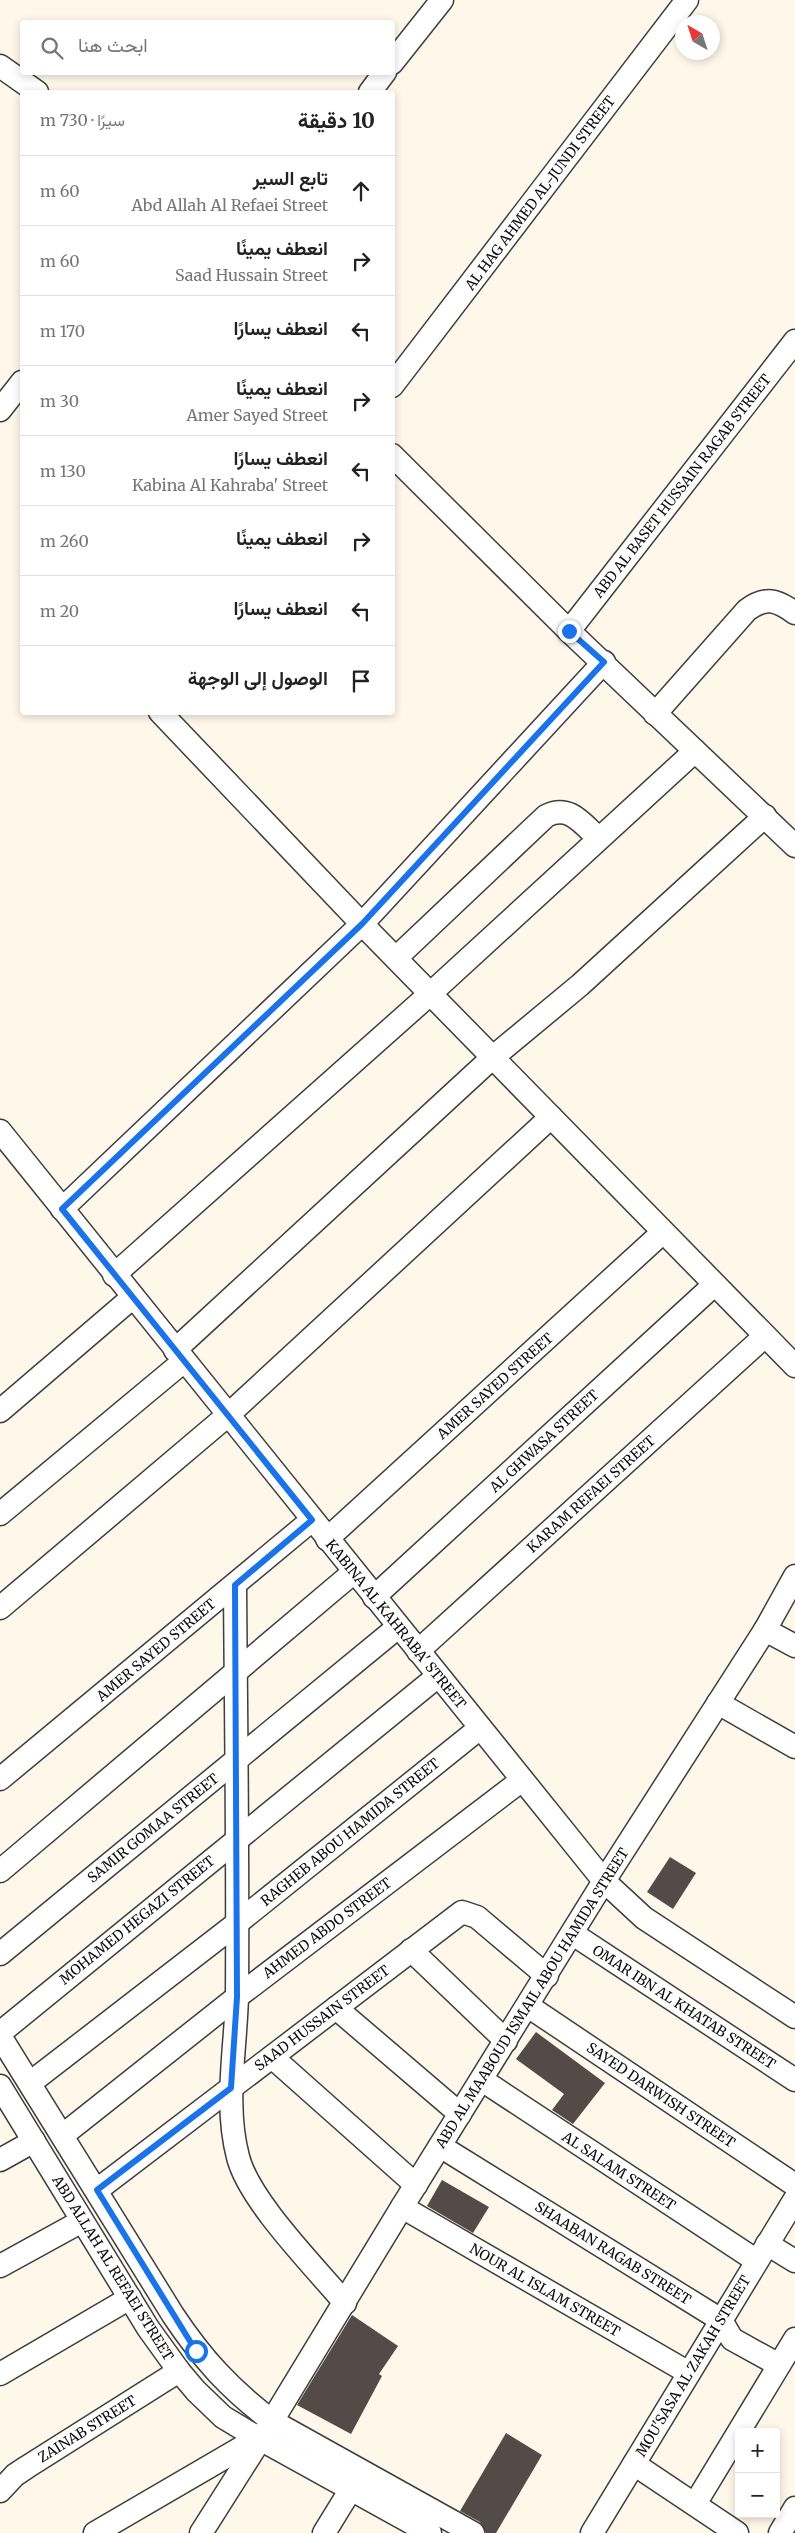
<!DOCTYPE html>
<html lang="ar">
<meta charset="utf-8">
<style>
body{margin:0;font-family:Merriweather,Vazirmatn,serif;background:#f2f2f2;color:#222;direction:rtl}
.controls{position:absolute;right:15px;bottom:15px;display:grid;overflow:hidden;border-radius:5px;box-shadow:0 2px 8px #0003}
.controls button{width:45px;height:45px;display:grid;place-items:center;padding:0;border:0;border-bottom:1px solid #e0e0e0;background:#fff;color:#222;font:25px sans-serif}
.compass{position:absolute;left:675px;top:15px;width:45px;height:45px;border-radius:50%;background:#fff;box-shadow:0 2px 8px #0003;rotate:321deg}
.stop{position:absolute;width:15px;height:15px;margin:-11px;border:4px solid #1a73e8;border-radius:50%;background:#fff}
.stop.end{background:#1a73e8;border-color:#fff;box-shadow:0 1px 5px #0008}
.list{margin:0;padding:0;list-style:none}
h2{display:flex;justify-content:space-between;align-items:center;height:65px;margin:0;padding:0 20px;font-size:21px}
h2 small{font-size:16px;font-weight:400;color:#767676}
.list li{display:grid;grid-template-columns:32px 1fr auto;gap:15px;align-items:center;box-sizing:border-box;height:70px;padding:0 20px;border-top:1px solid #e0e0e0}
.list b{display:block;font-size:19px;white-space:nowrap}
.list p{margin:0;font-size:16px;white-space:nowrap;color:#767676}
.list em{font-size:16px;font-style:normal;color:#767676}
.icon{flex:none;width:28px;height:28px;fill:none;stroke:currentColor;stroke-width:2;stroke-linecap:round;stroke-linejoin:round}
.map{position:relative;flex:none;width:795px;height:2533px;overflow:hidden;direction:ltr}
.search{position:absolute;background:#fff;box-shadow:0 2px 8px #0003;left:20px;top:20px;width:375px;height:55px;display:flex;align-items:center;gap:12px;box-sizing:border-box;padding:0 18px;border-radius:5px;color:#767676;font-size:19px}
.panel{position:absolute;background:#fff;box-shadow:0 2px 8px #0003;left:20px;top:90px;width:375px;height:625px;border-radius:5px;direction:rtl}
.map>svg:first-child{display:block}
</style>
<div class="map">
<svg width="795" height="2533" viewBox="0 0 795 2533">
<rect width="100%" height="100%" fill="#fff7e9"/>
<g fill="#544a47">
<path d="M670 1857 696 1873 673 1909 647 1892Z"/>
<path d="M536 2032 605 2083 573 2124 552 2110 564 2094 516 2059Z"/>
<path d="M442 2180 489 2207 473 2233 427 2206Z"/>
<path d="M352 2315 398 2346 379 2374 382 2376 351 2434 297 2405Z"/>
<path d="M506 2433 542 2455 496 2533H486L480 2522 460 2511Z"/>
</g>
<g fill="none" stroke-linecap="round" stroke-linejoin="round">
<g stroke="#3e3e3e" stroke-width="25">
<g id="minor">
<path d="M392 63 442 0"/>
<path d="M0 66 37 92"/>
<path d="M370 92 385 72"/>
<path d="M392 386 687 0"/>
<path d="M0 410 22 382"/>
<path d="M392 455 569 631 795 846"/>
<path d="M569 631 795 341"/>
<path d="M160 712 362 924 795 1366"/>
<path d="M655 714 747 610C766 596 777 600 795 613"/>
<path d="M396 958 546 816C569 804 582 823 598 838"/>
<path d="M0 1131 604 1881 644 1918 795 2017"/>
<path d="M62 1209 362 924 604 662"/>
<path d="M114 1275 430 994 695 751"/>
<path d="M175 1350 492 1058 580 985 765 816"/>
<path d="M0 1411 133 1297"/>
<path d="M0 1514 184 1361"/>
<path d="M327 1539 662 1233"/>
<path d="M235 1585C236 1721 238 1858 237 1995 236 2048 224 2104 238 2157 249 2201 315 2267 345 2303"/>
<path d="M374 1597 714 1285"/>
<path d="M0 1608 228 1415 551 1117"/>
<path d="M765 1630 795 1646"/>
<path d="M418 1651 765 1336"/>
<path d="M718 1703 795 1747"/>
<path d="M0 1779 312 1520"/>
<path d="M0 1871 354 1572"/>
<path d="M573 1934 795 2080"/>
<path d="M411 1950 506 2041"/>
<path d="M0 1954 398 1627"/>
<path d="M528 2006 795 2185"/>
<path d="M336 2008 460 2114"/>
<path d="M0 2033 438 1676"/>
<path d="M0 2036 173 2315C203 2360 230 2389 272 2421L473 2533"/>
<path d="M272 2057 416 2185"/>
<path d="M482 2080 757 2261"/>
<path d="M30 2083 236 1924 480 1728"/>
<path d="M0 2086 148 2328 179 2371 196 2391 223 2417 258 2438 430 2533"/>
<path d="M63 2135 237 1997 522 1780"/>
<path d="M440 2146 721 2320 732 2339 779 2365"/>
<path d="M0 2160 34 2141"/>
<path d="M97 2190 462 1912 477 1917 547 1976"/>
<path d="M402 2207 689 2373"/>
<path d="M767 2244 795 2261"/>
<path d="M0 2266 82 2221"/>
<path d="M0 2374 130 2298"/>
<path d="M634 2464 737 2533"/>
<path d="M0 2491 15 2475 27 2467 179 2371"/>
<path d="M695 2504 795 2339"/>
<path d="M95 2533 258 2438"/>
<path d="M201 2533 272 2421 402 2207 604 1881 765 1630 795 1576"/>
<path d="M324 2533 359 2476"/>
<path d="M592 2533 795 2199"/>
<path d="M780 2533 795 2508"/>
</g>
</g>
<use href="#minor" stroke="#fff" stroke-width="22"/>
</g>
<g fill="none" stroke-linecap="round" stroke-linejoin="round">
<path stroke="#1a73e8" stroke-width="6" d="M196 2351 97 2190 231 2088 237 1997 235 1585 312 1520 62 1209 362 924 604 662 569 631"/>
</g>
<g text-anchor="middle" stroke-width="5" stroke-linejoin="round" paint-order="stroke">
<g font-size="14" fill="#0b0b0b" stroke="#fff">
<text transform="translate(540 193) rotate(-53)" y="5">AL HAG AHMED AL-JUNDI STREET</text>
<text transform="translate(682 486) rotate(-52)" y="5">ABD AL BASET HUSSAIN RAGAB STREET</text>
<text transform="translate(495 1386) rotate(-42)" y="5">AMER SAYED STREET</text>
<text transform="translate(544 1441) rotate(-43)" y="5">AL GHWASA STREET</text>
<text transform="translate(591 1494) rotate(-42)" y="5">KARAM REFAEI STREET</text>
<text transform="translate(396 1624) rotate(51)" y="5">KABINA AL KAHRABA' STREET</text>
<text transform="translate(156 1650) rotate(-40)" y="5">AMER SAYED STREET</text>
<text transform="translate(153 1828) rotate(-39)" y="5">SAMIR GOMAA STREET</text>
<text transform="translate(350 1832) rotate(-39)" y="5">RAGHEB ABOU HAMIDA STREET</text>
<text transform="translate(137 1920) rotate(-39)" y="5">MOHAMED HEGAZI STREET</text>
<text transform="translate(327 1928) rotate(-37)" y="5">AHMED ABDO STREET</text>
<text transform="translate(532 1998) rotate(-58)" y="5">ABD AL MAABOUD ISMAIL ABOU HAMIDA STREET</text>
<text transform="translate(684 2007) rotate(33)" y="5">OMAR IBN AL KHATAB STREET</text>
<text transform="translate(322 2018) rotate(-37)" y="5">SAAD HUSSAIN STREET</text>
<text transform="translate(661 2095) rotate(34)" y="5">SAYED DARWISH STREET</text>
<text transform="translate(619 2171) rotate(33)" y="5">AL SALAM STREET</text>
<text transform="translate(613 2253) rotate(32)" y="5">SHAABAN RAGAB STREET</text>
<text transform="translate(113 2268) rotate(58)" y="5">ABD ALLAH AL REFAEI STREET</text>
<text transform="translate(545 2290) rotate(30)" y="5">NOUR AL ISLAM STREET</text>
<text transform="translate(693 2366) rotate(-59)" y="5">MOU'SASA AL ZAKAH STREET</text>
<text transform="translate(87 2429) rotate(-32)" y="5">ZAINAB STREET</text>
</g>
</g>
</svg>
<div class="controls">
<button>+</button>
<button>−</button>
</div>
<svg class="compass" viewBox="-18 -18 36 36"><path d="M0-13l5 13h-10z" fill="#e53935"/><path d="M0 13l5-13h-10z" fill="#767676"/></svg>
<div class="stop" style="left:196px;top:2351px"></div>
<div class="stop end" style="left:569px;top:631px"></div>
<div class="search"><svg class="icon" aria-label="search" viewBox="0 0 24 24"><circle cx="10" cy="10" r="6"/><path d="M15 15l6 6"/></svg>ابحث هنا</div>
<section class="panel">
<h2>10 دقيقة<small>سيرًا · 730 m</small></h2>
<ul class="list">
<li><svg class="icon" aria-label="ahead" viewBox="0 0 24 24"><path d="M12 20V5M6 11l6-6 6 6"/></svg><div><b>تابع السير</b><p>Abd Allah Al Refaei Street</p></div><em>60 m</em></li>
<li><svg class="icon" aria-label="right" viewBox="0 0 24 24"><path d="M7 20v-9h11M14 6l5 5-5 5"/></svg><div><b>انعطف يمينًا</b><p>Saad Hussain Street</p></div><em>60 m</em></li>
<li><svg class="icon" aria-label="left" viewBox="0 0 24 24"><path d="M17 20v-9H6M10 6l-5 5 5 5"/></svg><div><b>انعطف يسارًا</b></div><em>170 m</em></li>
<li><svg class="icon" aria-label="right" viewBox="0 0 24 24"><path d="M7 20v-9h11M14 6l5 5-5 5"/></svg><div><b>انعطف يمينًا</b><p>Amer Sayed Street</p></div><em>30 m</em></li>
<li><svg class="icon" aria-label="left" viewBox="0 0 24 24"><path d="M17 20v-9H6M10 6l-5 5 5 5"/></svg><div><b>انعطف يسارًا</b><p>Kabina Al Kahraba' Street</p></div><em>130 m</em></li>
<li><svg class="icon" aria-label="right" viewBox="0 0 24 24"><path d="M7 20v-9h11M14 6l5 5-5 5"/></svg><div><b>انعطف يمينًا</b></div><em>260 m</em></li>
<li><svg class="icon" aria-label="left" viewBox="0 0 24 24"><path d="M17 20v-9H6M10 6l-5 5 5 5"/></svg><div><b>انعطف يسارًا</b></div><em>20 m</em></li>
<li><svg class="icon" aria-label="arrive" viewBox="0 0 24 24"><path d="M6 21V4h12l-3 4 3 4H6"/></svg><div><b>الوصول إلى الوجهة</b></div></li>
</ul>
</section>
</div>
